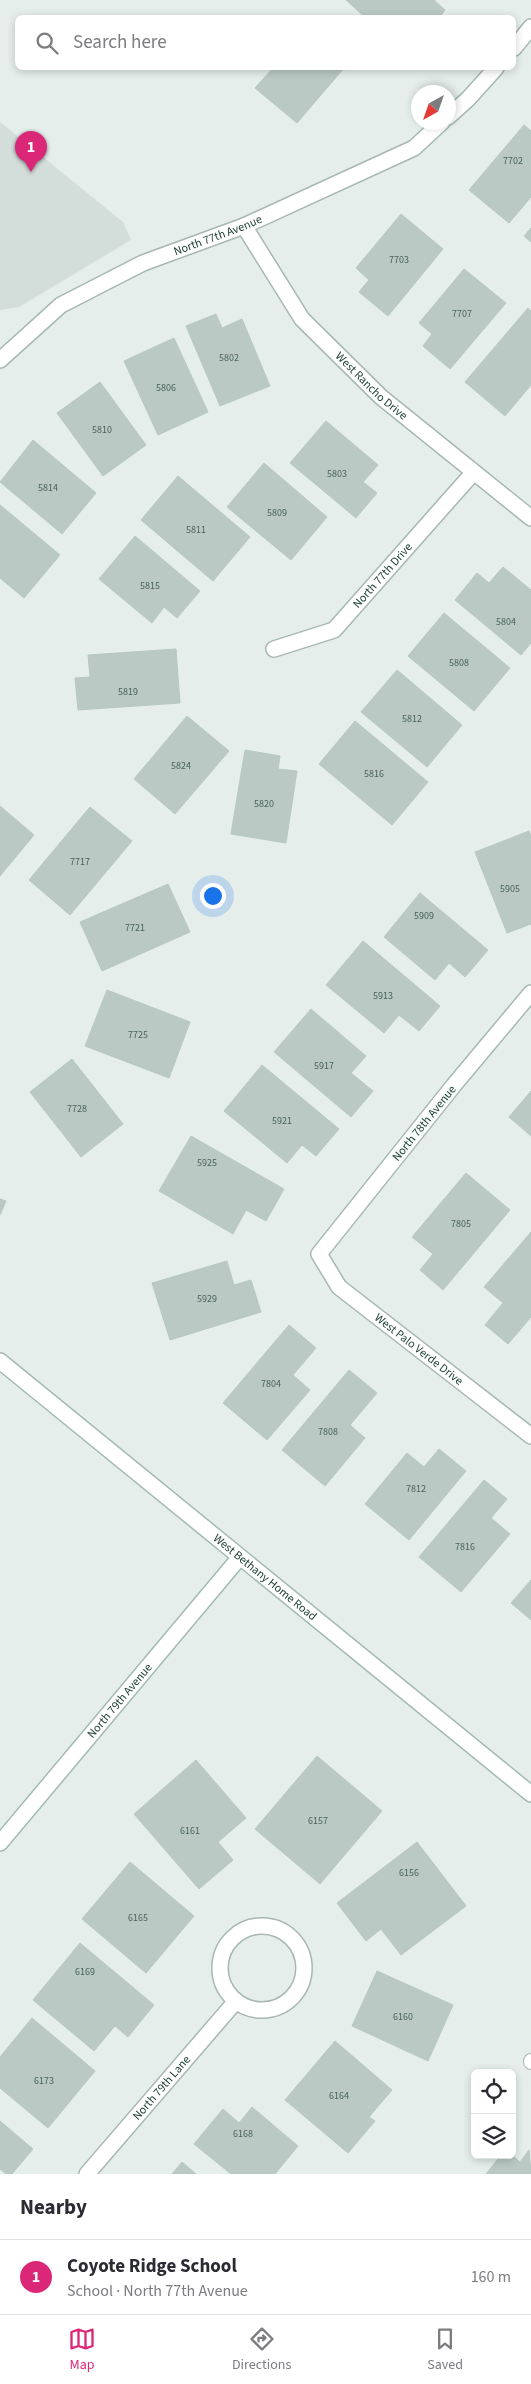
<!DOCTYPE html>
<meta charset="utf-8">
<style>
body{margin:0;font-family:"Source Sans 3",sans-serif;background:#f2f2f3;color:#2b2b33}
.controls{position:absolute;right:15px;bottom:15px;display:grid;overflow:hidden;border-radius:8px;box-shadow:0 2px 8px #0003}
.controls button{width:45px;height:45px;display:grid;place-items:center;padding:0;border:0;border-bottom:1px solid #e1e1e2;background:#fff;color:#2b2b33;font:25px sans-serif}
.compass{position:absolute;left:411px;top:85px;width:45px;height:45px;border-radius:50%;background:#fff;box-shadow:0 2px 8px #0003;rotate:220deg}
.you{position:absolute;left:212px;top:895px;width:18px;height:18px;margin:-12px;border:4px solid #fff;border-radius:50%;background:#1a73e8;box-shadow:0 0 0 8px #1a73e833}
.badge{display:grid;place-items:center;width:32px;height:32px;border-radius:50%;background:#db2777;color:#fff;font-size:16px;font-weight:700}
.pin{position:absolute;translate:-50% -41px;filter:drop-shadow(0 1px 2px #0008)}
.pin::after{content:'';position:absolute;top:26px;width:18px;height:15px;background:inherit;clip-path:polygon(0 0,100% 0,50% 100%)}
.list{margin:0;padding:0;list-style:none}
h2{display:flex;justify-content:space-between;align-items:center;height:65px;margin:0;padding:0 20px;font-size:21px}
h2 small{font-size:16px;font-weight:400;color:#7c7c81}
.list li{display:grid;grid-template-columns:32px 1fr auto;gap:15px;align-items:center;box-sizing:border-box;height:75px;padding:0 20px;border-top:1px solid #e1e1e2}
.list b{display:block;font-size:19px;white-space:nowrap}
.list p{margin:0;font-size:16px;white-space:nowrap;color:#7c7c81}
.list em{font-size:16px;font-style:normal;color:#7c7c81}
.icon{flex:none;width:28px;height:28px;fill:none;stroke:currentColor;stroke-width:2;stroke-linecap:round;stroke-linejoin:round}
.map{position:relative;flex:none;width:531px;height:2174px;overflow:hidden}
.search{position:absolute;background:#fff;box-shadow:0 2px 8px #0003;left:15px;right:15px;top:15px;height:55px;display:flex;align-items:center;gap:12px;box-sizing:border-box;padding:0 18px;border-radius:8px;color:#7c7c81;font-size:19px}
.sheet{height:140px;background:#fff}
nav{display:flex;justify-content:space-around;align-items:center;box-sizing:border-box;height:70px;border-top:1px solid #e1e1e2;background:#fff;font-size:14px;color:#7c7c81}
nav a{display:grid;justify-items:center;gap:2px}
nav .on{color:#db2777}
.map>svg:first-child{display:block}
</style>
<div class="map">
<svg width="531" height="2174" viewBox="0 0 531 2174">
<rect width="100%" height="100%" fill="#e5eeeb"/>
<path fill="#d3deda" d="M0 122 123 222 131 240 19 307 0 310Z"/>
<g fill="#bac9c4" stroke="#b7c8c2">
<path d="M346 0H434L445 10 439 18H366Z"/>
<path d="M273 68H344L297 123 255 88Z"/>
<path d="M524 125 531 131V197L509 223 469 190Z"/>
<path d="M401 214 443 249 388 316 359 292 369 280 356 268Z"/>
<path d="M531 228V242L524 236Z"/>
<path d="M464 269 506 303 450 369 423 346 432 334 419 323Z"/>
<path d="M528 308 531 311V385L505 416 465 382Z"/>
<path d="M216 314 222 328 242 319 270 386 220 406 186 326Z"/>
<path d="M174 338 208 412 158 435 124 361Z"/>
<path d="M100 382 146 445 103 476 57 413Z"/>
<path d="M326 421 378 465 363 482 377 493 356 518 290 463Z"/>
<path d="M33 440 96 493 62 534 0 482Z"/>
<path d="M264 463 327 517 291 560 227 507Z"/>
<path d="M178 476 250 537 213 581 141 520Z"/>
<path d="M0 505 60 555 24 598 0 578Z"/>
<path d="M135 536 200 591 177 618 164 607 152 623 99 579Z"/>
<path d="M503 567 531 590V643L521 655 455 600 477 573 489 583Z"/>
<path d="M444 613 510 668 474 711 408 656Z"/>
<path d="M176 649 180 703 78 710 75 678 90 677 88 655Z"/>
<path d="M397 670 462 725 427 767 361 712Z"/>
<path d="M187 716 229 751 175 814 134 779Z"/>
<path d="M355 721 428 782 392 825 319 764Z"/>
<path d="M245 750 280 756 278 769 297 771 286 843 231 834Z"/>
<path d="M0 806 34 835 0 876Z"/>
<path d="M90 807 132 841 70 915 29 880Z"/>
<path d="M529 831 531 836V924L507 933 475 852Z"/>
<path d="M168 884 190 932 102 971 80 922Z"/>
<path d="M420 893 488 950 465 977 449 963 435 980 384 937Z"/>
<path d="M363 941 440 1006 419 1031 399 1015 384 1033 326 985Z"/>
<path d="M107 990 190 1022 169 1078 85 1046Z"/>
<path d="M311 1009 366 1056 351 1073 373 1091 351 1117 274 1052Z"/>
<path d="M72 1059 123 1124 81 1157 30 1092Z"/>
<path d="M262 1065 339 1129 316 1156 302 1145 287 1163 224 1111Z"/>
<path d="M531 1091V1136L509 1117Z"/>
<path d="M191 1136 284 1189 266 1221 246 1210 233 1234 159 1191Z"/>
<path d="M466 1173 510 1210 443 1290 420 1270 433 1254 412 1237Z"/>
<path d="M0 1199 6 1201 0 1215Z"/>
<path d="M531 1232V1317L508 1344 485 1325 503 1303 484 1287Z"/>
<path d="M227 1261 234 1285 251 1280 261 1312 170 1340 152 1283Z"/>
<path d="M289 1325 316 1348 293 1375 310 1390 267 1440 223 1403Z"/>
<path d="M349 1370 377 1393 350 1425 365 1438 325 1486 282 1450Z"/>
<path d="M439 1449 466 1471 409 1540 365 1504 407 1453 424 1467Z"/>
<path d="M484 1480 507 1499 491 1518 510 1534 461 1592 419 1557Z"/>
<path d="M531 1580V1620L511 1603Z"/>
<path d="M317 1756 382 1811 320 1884 255 1829Z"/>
<path d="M196 1760 246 1818 218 1842 233 1860 199 1889 134 1814Z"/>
<path d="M417 1842 466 1906 401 1955 381 1929 366 1941 337 1903Z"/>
<path d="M130 1862 194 1916 146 1973 82 1919Z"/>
<path d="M80 1943 154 2005 128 2037 115 2026 94 2051 33 2000Z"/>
<path d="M377 1971 453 2005 428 2061 352 2026Z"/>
<path d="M32 2018 95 2071 48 2128 0 2088V2057Z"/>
<path d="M335 2041 392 2090 369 2117 375 2121 348 2153 285 2100Z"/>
<path d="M252 2107 298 2146 275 2174H231L194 2144 223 2109 239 2123Z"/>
<path d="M0 2121 33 2149 12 2174H6L0 2169Z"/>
<path d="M529 2150 531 2174H486L501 2155H512L520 2162Z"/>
<path d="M182 2162 196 2174H172Z"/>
</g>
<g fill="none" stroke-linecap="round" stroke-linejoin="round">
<g stroke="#a7b7b2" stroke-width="16">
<path id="lane" d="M531 2061V2062"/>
</g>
<g stroke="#a7b7b2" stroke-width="18">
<g id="street">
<path d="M514 48 531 27"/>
<path d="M448 117 468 99 496 68"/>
<path id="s1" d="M244 226 302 319 381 397 531 518"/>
<path id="s2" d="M0 360 61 305 143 263 244 226 414 148 442 122"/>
<path id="s3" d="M274 649 334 630 473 473"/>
<path id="s4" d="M531 993 454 1085 319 1254 339 1287 531 1436"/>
<circle cx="262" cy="1968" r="42"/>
<path id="s5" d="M87 2174 236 2001"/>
</g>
</g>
<g stroke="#a3bab3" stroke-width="18">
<g id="secondary">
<path id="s6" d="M0 1361 531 1794"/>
<path id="s7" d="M0 1843 240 1557"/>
</g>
</g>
<use href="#lane" stroke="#fff" stroke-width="14"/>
<use href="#street" stroke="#fff" stroke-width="15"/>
<use href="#secondary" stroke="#fff" stroke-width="15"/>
</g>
<g text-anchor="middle" stroke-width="4.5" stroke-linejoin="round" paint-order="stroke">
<g font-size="10" fill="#49635c">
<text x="513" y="164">7702</text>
<text x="399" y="263">7703</text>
<text x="462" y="317">7707</text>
<text x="229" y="361">5802</text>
<text x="166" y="391">5806</text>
<text x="102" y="433">5810</text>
<text x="337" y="477">5803</text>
<text x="48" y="491">5814</text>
<text x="277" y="516">5809</text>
<text x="196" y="533">5811</text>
<text x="150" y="589">5815</text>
<text x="506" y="625">5804</text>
<text x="459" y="666">5808</text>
<text x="128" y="695">5819</text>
<text x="412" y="722">5812</text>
<text x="181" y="769">5824</text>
<text x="374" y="777">5816</text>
<text x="264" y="807">5820</text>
<text x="80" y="865">7717</text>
<text x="510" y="892">5905</text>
<text x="424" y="919">5909</text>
<text x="135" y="931">7721</text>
<text x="383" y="999">5913</text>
<text x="138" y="1038">7725</text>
<text x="324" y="1069">5917</text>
<text x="77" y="1112">7728</text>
<text x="282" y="1124">5921</text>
<text x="207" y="1166">5925</text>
<text x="461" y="1227">7805</text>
<text x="207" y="1302">5929</text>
<text x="271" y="1387">7804</text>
<text x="328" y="1435">7808</text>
<text x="416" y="1492">7812</text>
<text x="465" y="1550">7816</text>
<text x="318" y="1824">6157</text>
<text x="190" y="1834">6161</text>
<text x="409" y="1876">6156</text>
<text x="138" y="1921">6165</text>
<text x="85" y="1975">6169</text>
<text x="403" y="2020">6160</text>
<text x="44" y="2084">6173</text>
<text x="339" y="2099">6164</text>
<text x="243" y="2137">6168</text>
</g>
<g font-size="12" fill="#23413a" stroke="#f6faf8">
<text dy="4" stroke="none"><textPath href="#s2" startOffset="254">North 77th Avenue</textPath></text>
<text dy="4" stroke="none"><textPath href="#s1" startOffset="206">West Rancho Drive</textPath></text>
<text dy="4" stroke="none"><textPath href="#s3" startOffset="136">North 77th Drive</textPath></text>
<text transform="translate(424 1123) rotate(-51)" y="4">North 78th Avenue</text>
<text dy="4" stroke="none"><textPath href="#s4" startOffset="476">West Palo Verde Drive</textPath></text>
<text dy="4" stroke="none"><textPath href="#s6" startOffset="342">West Bethany Home Road</textPath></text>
<text dy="4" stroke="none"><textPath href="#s7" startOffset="186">North 79th Avenue</textPath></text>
<text dy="4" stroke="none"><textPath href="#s5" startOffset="114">North 79th Lane</textPath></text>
</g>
</g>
</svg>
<div class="controls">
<button><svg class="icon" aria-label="locate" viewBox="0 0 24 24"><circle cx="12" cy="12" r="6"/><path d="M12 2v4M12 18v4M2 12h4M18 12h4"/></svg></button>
<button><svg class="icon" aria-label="layers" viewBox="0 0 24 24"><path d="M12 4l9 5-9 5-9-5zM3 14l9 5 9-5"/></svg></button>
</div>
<svg class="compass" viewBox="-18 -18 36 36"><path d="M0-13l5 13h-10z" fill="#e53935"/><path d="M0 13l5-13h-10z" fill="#7c7c81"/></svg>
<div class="you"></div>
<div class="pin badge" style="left:31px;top:172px">1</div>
<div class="search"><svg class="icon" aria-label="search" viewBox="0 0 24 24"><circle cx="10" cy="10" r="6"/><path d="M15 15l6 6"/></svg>Search here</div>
</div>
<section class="sheet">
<h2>Nearby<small></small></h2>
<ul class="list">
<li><span class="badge">1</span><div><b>Coyote Ridge School</b><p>School · North 77th Avenue</p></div><em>160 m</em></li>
</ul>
</section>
<nav>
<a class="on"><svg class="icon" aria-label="map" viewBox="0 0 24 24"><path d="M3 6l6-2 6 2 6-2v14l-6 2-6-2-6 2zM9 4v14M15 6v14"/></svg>Map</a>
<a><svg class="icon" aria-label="directions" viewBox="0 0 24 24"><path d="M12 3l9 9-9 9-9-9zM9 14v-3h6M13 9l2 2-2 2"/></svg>Directions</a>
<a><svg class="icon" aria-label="saved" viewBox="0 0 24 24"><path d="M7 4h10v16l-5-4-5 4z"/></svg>Saved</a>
</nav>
